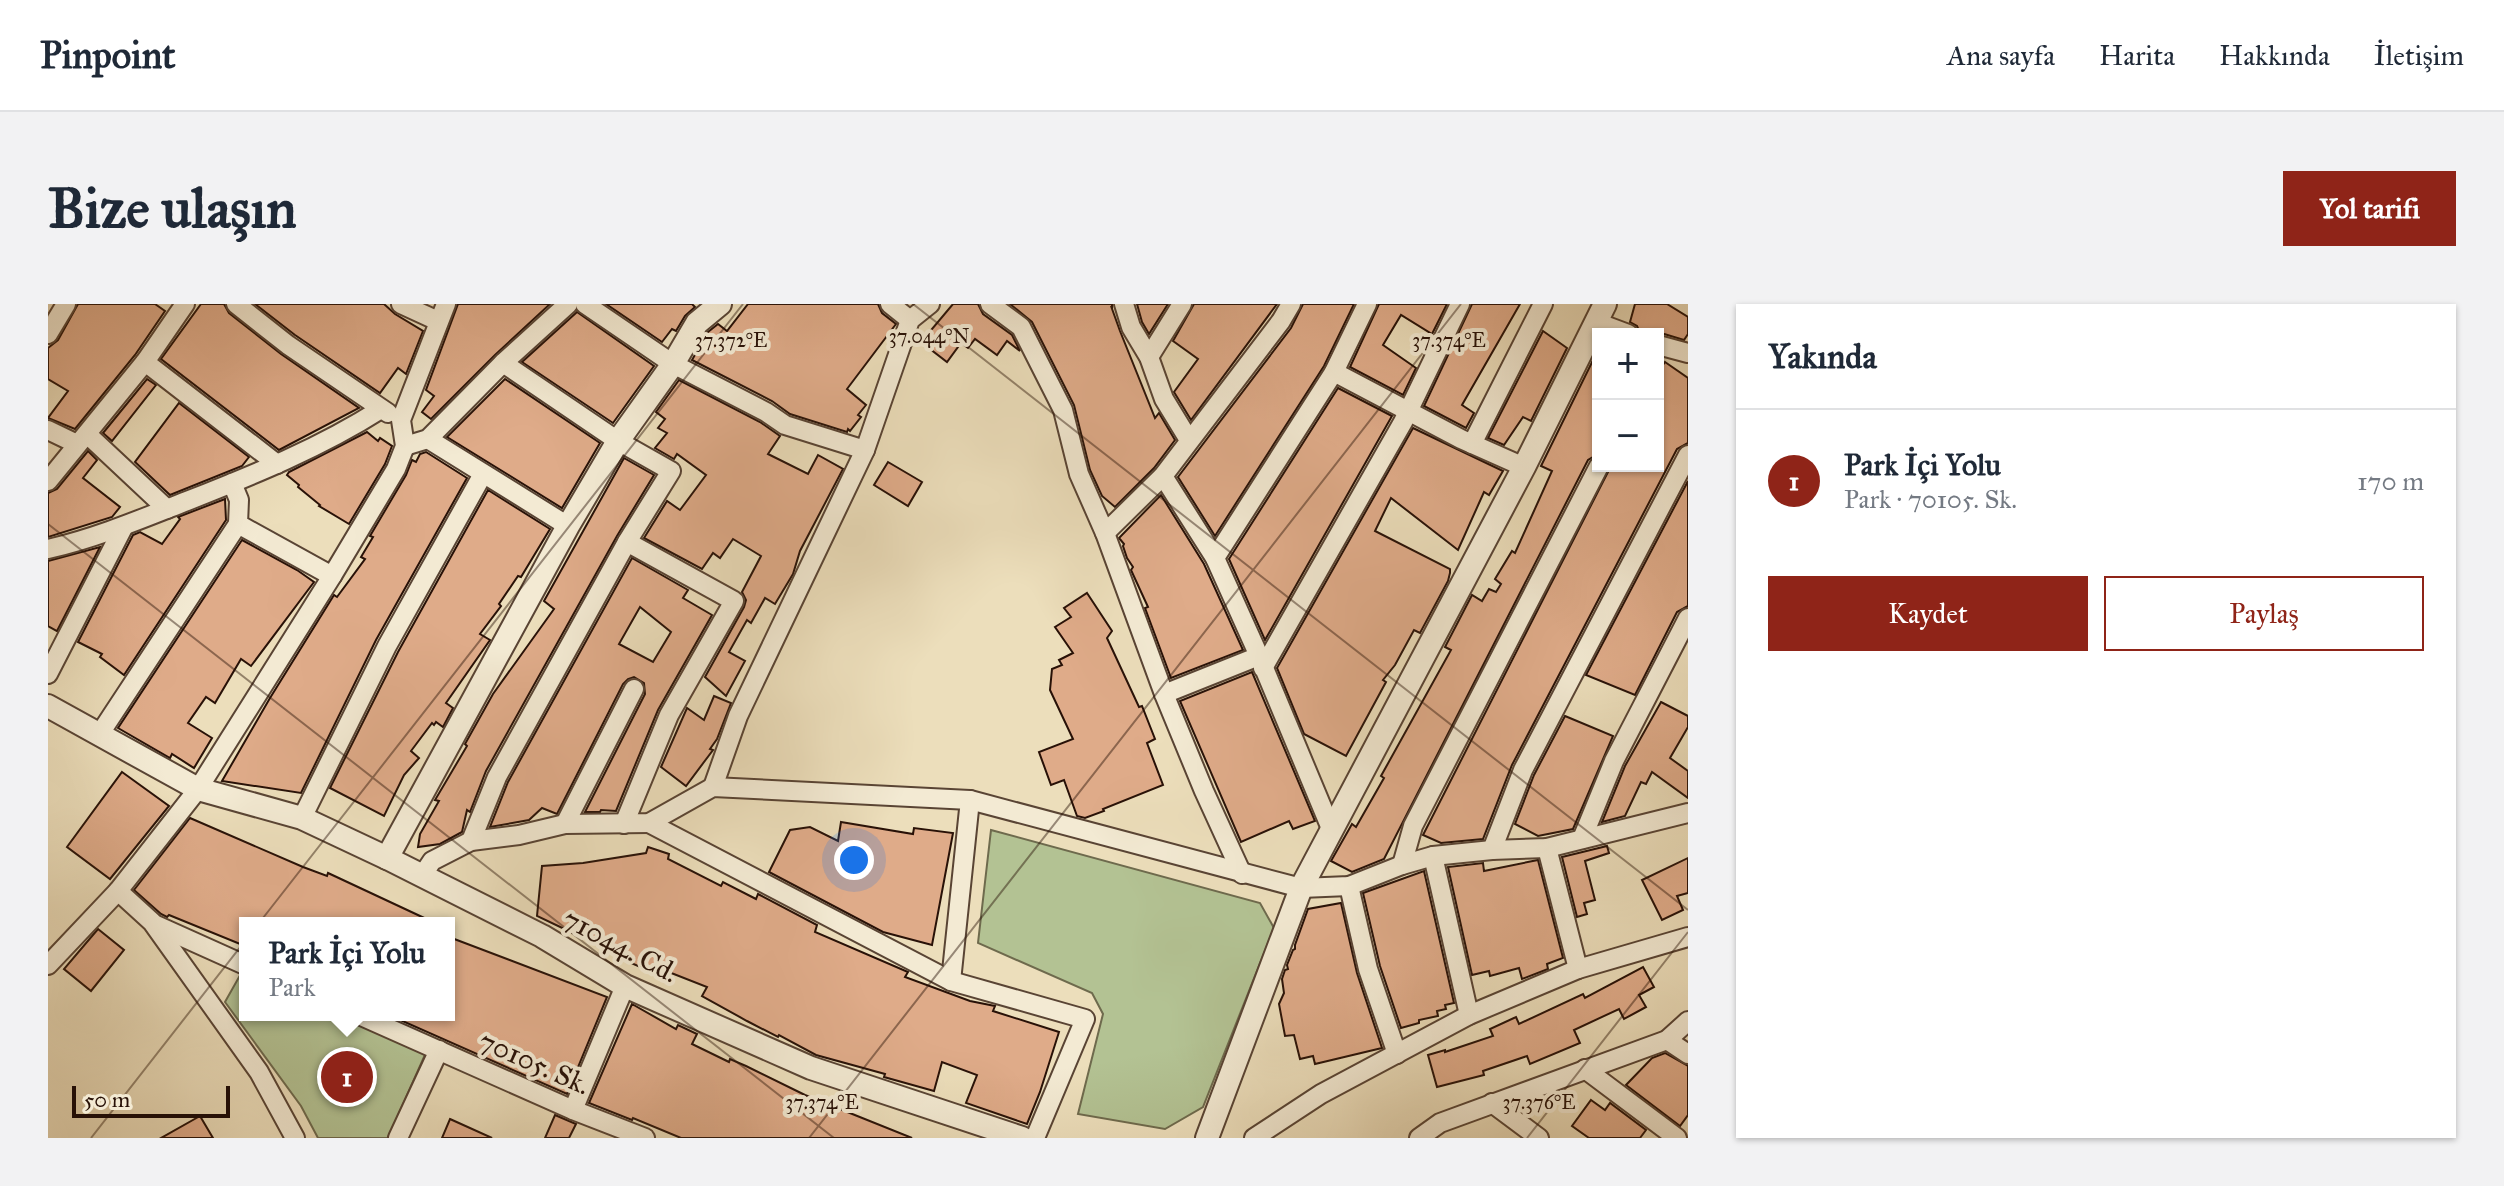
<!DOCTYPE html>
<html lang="tr">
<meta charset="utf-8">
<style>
body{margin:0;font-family:"IM FELL Great Primer",serif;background:#f2f2f3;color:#1f2937}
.controls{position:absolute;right:24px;top:24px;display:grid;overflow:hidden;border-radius:0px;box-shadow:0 2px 6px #0004}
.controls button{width:72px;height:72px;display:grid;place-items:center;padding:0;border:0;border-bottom:2px solid #e0e1e3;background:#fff;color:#1f2937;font:40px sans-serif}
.scale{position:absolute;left:24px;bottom:20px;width:158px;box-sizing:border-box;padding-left:8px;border:4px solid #281107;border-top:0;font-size:22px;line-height:28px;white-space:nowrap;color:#281107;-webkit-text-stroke:6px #f3ead3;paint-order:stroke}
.you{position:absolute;left:806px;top:556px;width:28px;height:28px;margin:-20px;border:6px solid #fff;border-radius:50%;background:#1a73e8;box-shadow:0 0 0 12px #1a73e833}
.badge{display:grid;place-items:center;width:52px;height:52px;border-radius:50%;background:#8f2418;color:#fff;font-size:26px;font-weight:700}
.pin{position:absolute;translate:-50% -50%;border:4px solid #fff;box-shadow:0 2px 8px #0006}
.popup{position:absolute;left:191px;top:613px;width:216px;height:104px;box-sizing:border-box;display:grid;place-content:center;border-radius:0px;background:#fff;filter:drop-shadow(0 2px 6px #0005);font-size:26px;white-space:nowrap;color:#747a83}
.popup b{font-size:30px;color:#1f2937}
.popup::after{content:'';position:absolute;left:50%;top:100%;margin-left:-16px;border:16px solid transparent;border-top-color:#fff}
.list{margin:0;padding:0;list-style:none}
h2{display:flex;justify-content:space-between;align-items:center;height:104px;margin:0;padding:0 32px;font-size:34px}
h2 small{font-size:26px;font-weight:400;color:#747a83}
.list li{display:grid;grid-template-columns:52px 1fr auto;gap:24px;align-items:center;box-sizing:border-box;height:144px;padding:0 32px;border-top:2px solid #e0e1e3}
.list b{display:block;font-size:30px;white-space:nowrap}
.list p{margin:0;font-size:26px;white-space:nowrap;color:#747a83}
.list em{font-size:26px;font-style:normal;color:#747a83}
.actions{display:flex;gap:16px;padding:24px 32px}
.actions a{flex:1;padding:18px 0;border:2px solid #8f2418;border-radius:0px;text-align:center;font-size:28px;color:#8f2418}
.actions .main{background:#8f2418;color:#fff}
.map{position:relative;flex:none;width:1640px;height:834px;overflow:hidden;border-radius:0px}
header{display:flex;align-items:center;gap:48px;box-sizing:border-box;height:112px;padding:0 40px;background:#fff;border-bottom:2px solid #e0e1e3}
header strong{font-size:38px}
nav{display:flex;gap:44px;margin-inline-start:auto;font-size:28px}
.intro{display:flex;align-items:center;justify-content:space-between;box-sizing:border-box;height:192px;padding:0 48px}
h1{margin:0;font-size:56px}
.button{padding:20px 36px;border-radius:0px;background:#8f2418;color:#fff;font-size:28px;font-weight:700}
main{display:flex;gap:48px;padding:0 48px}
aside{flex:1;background:#fff;border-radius:0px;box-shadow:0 2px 6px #0004}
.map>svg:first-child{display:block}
</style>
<header>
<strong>Pinpoint</strong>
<nav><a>Ana sayfa</a><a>Harita</a><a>Hakkında</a><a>İletişim</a></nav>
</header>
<div class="intro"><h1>Bize ulaşın</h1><a class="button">Yol tarifi</a></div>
<main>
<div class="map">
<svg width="1640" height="834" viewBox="0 0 1640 834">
<rect width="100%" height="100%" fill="#ecdebb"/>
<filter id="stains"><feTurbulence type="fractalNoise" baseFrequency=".0025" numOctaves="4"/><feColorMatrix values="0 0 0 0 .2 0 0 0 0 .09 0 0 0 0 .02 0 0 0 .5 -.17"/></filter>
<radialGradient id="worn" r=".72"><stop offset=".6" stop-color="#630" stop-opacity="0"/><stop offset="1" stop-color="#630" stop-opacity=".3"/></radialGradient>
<g fill="#b3c293" stroke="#6e6a4d" stroke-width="2">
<path d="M943 526 1212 599 1226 624 1155 803 1117 825 1030 810 1055 710 1044 689 930 639Z"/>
<path d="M195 666 197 667V711H302L380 744 340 834H270L253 802 177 698Z"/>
</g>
<g fill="#dfab89" stroke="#281107" stroke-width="2" fill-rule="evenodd">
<path d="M30 0H107L117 7 87 51 27 125 0 114 20 87 0 75V44L10 36Z"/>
<path d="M153 0H176L181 9 233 50 311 104 231 146 113 55Z"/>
<path d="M207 0H336L347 10 375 27 358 70 350 64 332 89 247 31Z"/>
<path d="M410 0H502L447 51 383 115 374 108 386 92 378 86Z"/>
<path d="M558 0H644L647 3 637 12 628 27 624 25 614 38Z"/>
<path d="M700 0H830L834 9 848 20 799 85 818 101 810 111 813 113 802 127 800 125 799 128 742 110 724 97 644 56 660 28 670 20 679 27Z"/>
<path d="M905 0H930L935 10 964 31 972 47 959 37 949 51 927 35 920 44 913 39 899 58 873 38Z"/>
<path d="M962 0H1064V3L1063 2 1072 27 1107 114 1111 109 1127 136 1106 164 1067 203 1054 192 1042 166 1026 101 984 18Z"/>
<path d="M1089 0H1120L1101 30 1094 18Z"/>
<path d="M1146 0H1229L1143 116 1126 88 1150 55 1125 37Z"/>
<path d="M1255 0H1306L1276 62 1167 232 1130 173 1243 24Z"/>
<path d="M1331 0H1399L1384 30 1353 11 1335 41 1368 64 1355 91 1302 63Z"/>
<path d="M1424 0H1472L1414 101 1426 109 1418 124 1376 102Z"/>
<path d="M1587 0H1619L1640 13V30L1636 36 1613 29H1592L1589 22 1582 18Z"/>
<path d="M529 8 606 62 565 119 474 58Z"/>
<path d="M1495 27 1519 44 1483 117 1475 113 1456 141 1440 134Z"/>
<path d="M1550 46V150L1540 156 1336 555 1304 568 1283 557 1304 520 1308 523 1336 474 1333 472 1403 346 1397 343 1424 291 1434 297 1441 285 1448 288 1453 280 1447 275 1464 247 1467 249 1504 167 1493 162Z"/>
<path d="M1617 58 1640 74V139L1629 145 1464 461 1435 535 1393 539 1375 531 1563 162H1610V68Z"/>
<path d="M99 75 108 81 64 137 55 129Z"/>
<path d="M457 75 552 139 514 204 399 133Z"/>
<path d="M631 76 712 118 732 132 720 150 760 170 770 151 795 165 752 247 745 270 727 300 717 294 703 319 699 316 681 348 697 357 678 392 657 373 696 303 698 296 694 288 713 252 685 235 672 254 665 249 654 265 596 234 619 197 632 206 658 171 629 150 626 155 607 144 619 129 610 124 617 115 608 108Z"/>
<path d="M1290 84 1344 112 1217 336 1181 255Z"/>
<path d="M131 99 201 153 194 162 122 191 87 158Z"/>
<path d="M1365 124 1455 167 1441 191 1436 188 1410 246 1343 194 1327 227 1402 265V269L1400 277 1372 329 1366 326 1347 361 1335 376 1338 378 1298 452 1256 430 1229 364Z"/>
<path d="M319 128 330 137 332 134 344 142 337 160 301 220 271 202 272 201 250 183 251 181 239 171 241 168Z"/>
<path d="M40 147 49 156 35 174 72 203 64 213 0 233V189L9 185Z"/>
<path d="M378 148 419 174 328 336 253 489 174 477 222 394 286 291 289 293 317 255 313 253 325 233 322 232 358 171 364 156 368 158 372 150Z"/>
<path d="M576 154 606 171 569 232 438 467 422 508 419 506 414 528 392 540 370 543 372 530 391 497 387 496 419 442 417 440 445 390 506 305 496 297Z"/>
<path d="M840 158 874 178 860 202 826 181Z"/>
<path d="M1640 177V302L1629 308 1587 391 1538 371Z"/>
<path d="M440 186 502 225 473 273 470 272 451 300 453 302 432 330 442 336 398 399 405 404 395 423 388 418 386 421 384 419 363 447 371 454 356 471 336 512 282 484 350 348Z"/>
<path d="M1113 191 1156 260 1195 346 1123 374 1097 304 1100 303 1083 266 1085 263 1079 254 1075 242 1076 240 1071 234Z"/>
<path d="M177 195 178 216 76 371 52 353 54 350 30 338 85 231 92 228 114 240 132 215 130 213Z"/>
<path d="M194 236 249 266 266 278 203 362 193 355 167 399 158 393 140 419 164 434 146 464 124 450 122 454 70 424Z"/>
<path d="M52 243 9 327 0 322V257Z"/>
<path d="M584 254 640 286 635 294 664 311 610 406 568 507 553 506 552 508H537L597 390 596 379 586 373 580 375 575 380 509 510 494 504 481 516 442 523 460 478ZM592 303 623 328 605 358 571 340Z"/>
<path d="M1039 289 1064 327 1059 334 1091 403 1094 402 1107 435 1099 439 1115 481 1055 505 1056 507 1037 514 1029 512 1016 476 1003 481 991 448 1025 435 1002 386 1004 365 1014 361 1011 356 1025 349 1007 323 1023 313 1016 304Z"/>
<path d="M1204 368 1267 517 1245 525 1241 517 1193 538 1132 397Z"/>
<path d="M666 392 683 399 669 435 662 445 665 446 638 482 613 463 639 404 656 416Z"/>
<path d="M1613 398 1640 412V423L1622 454 1640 467V494L1604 468 1598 480 1593 478 1577 512 1554 518 1577 462Z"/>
<path d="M1517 412 1565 432 1525 525 1490 532 1467 520 1486 471Z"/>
<path d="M74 468 121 502 62 575 19 543Z"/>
<path d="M142 514 255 563 279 572 280 569 387 619H197V642L121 611 119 613 113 610 86 586Z"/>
<path d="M793 518 865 530 866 524 905 529 884 641 835 628 721 568 742 526 762 523 790 537Z"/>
<path d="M1559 542 1561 549 1537 557 1547 596 1536 599 1539 610 1529 613 1514 553Z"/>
<path d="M600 543 621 550 620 555 673 582 675 578 708 595 710 590 769 621 767 628 860 668 857 673 922 697 947 702 945 707 1011 728 992 788 979 820 918 799 929 771 894 758 886 787 836 773 837 770 768 751 731 731 730 733 699 717 654 692 659 683 608 663 604 668 583 659 585 653 529 631 489 612 494 562 535 559 598 549Z"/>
<path d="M1640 554V589L1629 592 1635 606 1614 616 1594 576Z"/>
<path d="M1490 556 1515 654 1499 660 1500 665 1474 675 1471 664 1442 672 1441 667 1424 671 1400 563 1435 559 1436 567Z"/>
<path d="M1376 567 1406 699 1397 701 1398 705 1389 707 1390 712 1371 716V719L1353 724 1332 662 1315 589Z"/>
<path d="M1293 599 1309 669 1334 744 1267 760 1265 752 1252 755 1246 731 1237 732 1231 700 1236 689 1234 675 1237 666 1240 665 1239 661 1245 646 1247 645V641L1260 605Z"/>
<path d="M50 625 76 646 43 687 16 665Z"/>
<path d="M401 633 559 693 519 790 341 711H401Z"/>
<path d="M1595 663 1606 683 1591 691 1598 703 1576 715 1571 705 1526 726 1532 739 1482 760 1479 752 1435 767 1436 771 1389 783 1380 751 1397 746V748L1445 732 1442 725 1468 713 1471 720 1535 690 1537 694Z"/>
<path d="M584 700 628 725 630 721 649 730 644 740 681 758 682 755 698 762 757 791 864 834H633L585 814 584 816 541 799Z"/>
<path d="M1617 749 1640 762V811L1632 822 1578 781 1604 754Z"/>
<path d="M1543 796 1557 806 1562 799 1598 826 1592 834H1541L1524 822Z"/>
<path d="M507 811 528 820 521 834H497Z"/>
<path d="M152 812 165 834H113Z"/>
<path d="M402 815 444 834H394Z"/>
</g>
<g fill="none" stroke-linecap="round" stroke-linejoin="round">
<g stroke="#594434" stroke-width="22">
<g id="minor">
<path d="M188 0 240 41 340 109"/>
<path d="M353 0 390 17"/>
<path d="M537 0 625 60 718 108 737 121 817 146"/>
<path d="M842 0 862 16"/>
<path d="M942 0 973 23 1015 106 1031 170 1057 229 1116 390 1156 487 1194 570"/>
<path d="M1076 0 1083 23 1101 53 1116 95 1141 136"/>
<path d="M1548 18 1580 30"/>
<path d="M0 30 18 0"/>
<path d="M1610 41 1640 49"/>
<path d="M1101 53 1134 0"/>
<path d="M97 58 229 160"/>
<path d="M1286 68 1413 135 1476 163"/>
<path d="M0 126 29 140"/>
<path d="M39 130 119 205"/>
<path d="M380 135 520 222"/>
<path d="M1424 140 1495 0"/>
<path d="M357 142 380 135 455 59 520 0"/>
<path d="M1115 172 1167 254 1211 352 1284 527"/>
<path d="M0 177 97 58 137 0"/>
<path d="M184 179 191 196 190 220 284 272"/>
<path d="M1057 229 1115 172 1233 17 1243 0"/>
<path d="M0 245C48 234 93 215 139 197 205 171 272 144 333 105"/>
<path d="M1167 254 1286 68 1319 0"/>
<path d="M1215 364 1355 118 1412 0"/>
<path d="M0 370 76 222"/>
<path d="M1116 390 1211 352"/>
<path d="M51 431 190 220"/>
<path d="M665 483 690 412 817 146 862 16 882 0"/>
<path d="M254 514 339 342 435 170"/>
<path d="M601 519 903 677 1037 715 987 834"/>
<path d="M517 520 586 385"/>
<path d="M576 520 621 411 686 297 579 238"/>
<path d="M1534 535 1566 457 1640 314"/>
<path d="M423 537 449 473 579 238 623 167 570 137 455 59"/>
<path d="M1499 544 1530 665"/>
<path d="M1444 546 1475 466 1640 151"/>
<path d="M1385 552 1421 711"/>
<path d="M1354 561 1365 522 1551 162"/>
<path d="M374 572 384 557 423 537 471 531 517 520 601 519 665 483 922 496 1253 584 1301 582 1354 561 1385 552 1444 546 1499 544 1640 509"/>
<path d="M1301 582 1320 665 1349 750"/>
<path d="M70 587 104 618 211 768 247 834"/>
<path d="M108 621 197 661"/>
<path d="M0 661 70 587 150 485 284 272 348 165 357 142 353 116 398 0"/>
<path d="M903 677 922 496"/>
<path d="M311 711 525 806 597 834"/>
<path d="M1619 736 1640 750"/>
<path d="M1537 765 1629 834"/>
<path d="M1444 799 1491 834"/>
<path d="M525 806 577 682"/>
<path d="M350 834 391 746"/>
<path d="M1206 834 1273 790 1421 711 1530 665 1640 633"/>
<path d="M1371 834 1392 819 1619 736 1640 717"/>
</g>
</g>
<g stroke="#594434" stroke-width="26">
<g id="tertiary">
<path d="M0 402 150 485 254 514 339 554 494 632 577 682 763 764 974 834"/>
<path d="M339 554 520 222 570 137 625 60 649 19 672 0"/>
<path d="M1159 834 1253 584 1476 163 1557 0"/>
</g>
</g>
<use href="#minor" stroke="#f3ead3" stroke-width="18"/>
<use href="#tertiary" stroke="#f3ead3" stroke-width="22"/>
</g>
<path fill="none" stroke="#281107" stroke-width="2" stroke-opacity="0.45" d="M865 0 1640 606M0 220 786 834M43 834 695 0M761 834 1413 0M1479 834 1640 628"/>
<g text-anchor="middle" stroke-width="8" stroke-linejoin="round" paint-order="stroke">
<g font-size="28" fill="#281107" stroke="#f3ead3">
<text transform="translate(573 641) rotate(28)" y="10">71044. Cd.</text>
<text transform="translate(487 758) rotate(24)" y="10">70105. Sk.</text>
</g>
</g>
<g font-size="20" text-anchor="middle" fill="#281107" stroke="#f3ead3" stroke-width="8" stroke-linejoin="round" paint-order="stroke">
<text x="881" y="39">37.044°N</text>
<text x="683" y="43">37.372°E</text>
<text x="1401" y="43">37.374°E</text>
<text x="774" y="805">37.374°E</text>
<text x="1491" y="805">37.376°E</text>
</g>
<rect width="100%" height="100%" filter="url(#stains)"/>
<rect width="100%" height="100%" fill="url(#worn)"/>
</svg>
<div class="controls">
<button>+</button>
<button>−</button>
</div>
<div class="scale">50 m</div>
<div class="you"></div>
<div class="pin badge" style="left:299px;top:773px">1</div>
<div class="popup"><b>Park İçi Yolu</b>Park</div>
</div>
<aside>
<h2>Yakında<small></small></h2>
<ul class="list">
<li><span class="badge">1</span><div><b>Park İçi Yolu</b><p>Park · 70105. Sk.</p></div><em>170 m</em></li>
</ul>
<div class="actions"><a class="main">Kaydet</a><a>Paylaş</a></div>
</aside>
</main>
